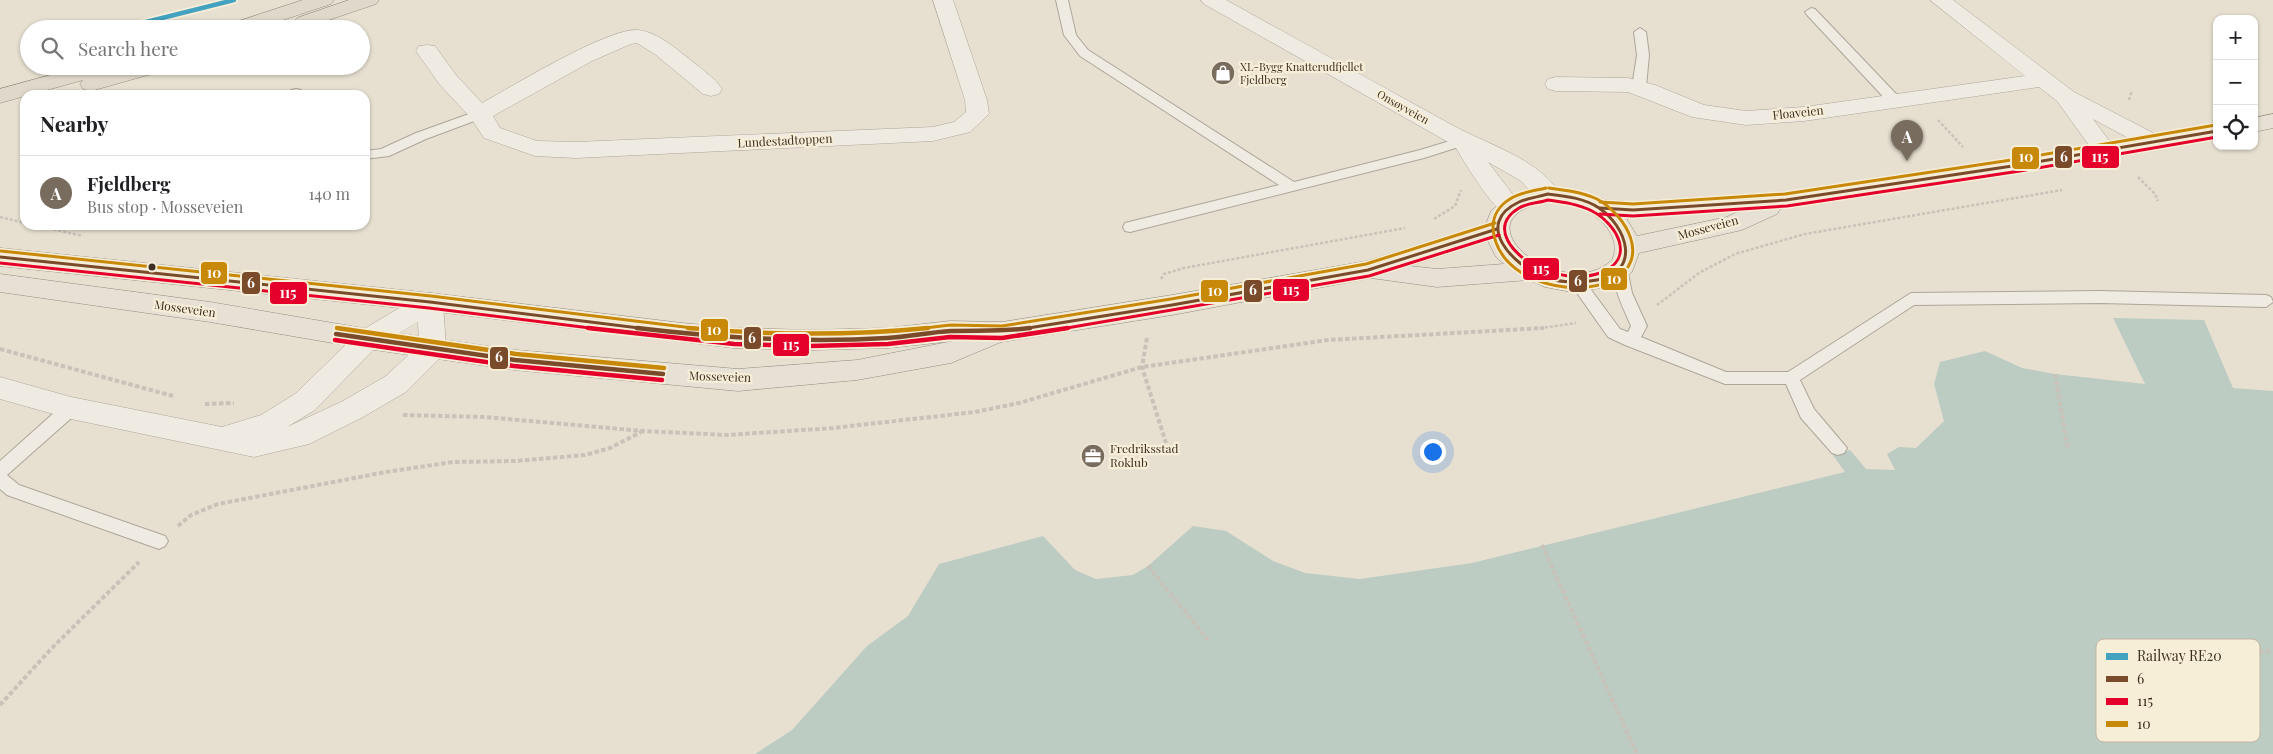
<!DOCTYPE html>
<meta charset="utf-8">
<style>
body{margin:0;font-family:"Playfair Display",serif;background:#f6f6f6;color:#202124}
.controls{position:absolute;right:15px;top:15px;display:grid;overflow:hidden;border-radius:10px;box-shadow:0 1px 4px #0004}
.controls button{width:45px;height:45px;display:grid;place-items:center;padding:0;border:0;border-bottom:1px solid #e0e0e0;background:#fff;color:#202124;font:25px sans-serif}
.you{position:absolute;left:1432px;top:451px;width:18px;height:18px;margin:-12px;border:4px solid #fff;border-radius:50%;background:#1a73e8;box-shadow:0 0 0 8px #1a73e833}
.badge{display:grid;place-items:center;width:32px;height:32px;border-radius:50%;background:#786c5e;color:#fff;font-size:16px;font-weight:700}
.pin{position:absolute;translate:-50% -41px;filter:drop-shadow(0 1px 2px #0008)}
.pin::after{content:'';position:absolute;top:26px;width:18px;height:15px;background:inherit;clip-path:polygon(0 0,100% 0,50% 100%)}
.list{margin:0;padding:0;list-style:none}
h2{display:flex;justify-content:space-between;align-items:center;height:65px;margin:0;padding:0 20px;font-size:21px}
h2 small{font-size:16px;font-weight:400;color:#757577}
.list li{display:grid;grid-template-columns:32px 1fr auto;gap:15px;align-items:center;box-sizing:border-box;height:75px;padding:0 20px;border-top:1px solid #e0e0e0}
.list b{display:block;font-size:19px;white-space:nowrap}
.list p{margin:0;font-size:16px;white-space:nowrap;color:#757577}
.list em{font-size:16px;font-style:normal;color:#757577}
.icon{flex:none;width:28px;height:28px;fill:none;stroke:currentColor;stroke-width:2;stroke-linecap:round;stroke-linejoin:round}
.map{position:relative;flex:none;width:2273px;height:754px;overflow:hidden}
.search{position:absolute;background:#fff;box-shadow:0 1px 4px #0004;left:20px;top:20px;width:350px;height:55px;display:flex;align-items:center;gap:12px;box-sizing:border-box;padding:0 18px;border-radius:28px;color:#757577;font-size:19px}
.panel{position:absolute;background:#fff;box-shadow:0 1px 4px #0004;left:20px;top:90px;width:350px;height:140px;border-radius:15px}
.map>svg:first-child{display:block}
</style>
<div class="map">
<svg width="2273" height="754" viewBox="0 0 2273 754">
<rect width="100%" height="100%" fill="#e7e0d1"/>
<path fill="#bcccc2" d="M2113 318 2204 320 2233 388 2273 391V754H755L792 730 867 646 908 616 939 564 1043 536 1075 570 1096 579 1133 575 1148 566 1193 526 1226 531 1273 561 1305 573 1360 579 1472 563 1845 472 1832 454 1850 450 1866 469 1895 470 1887 454 1899 447 1916 448 1944 421 1934 384 1940 362 1985 351 2022 368 2055 374 2145 384Z"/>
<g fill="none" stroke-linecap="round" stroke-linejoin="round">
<g stroke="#ada599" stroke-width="2">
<g id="service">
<path d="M1056 0H1068L1076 35 1088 50 1294 182 1420 150 1463 137 1470 141 1468 144 1424 158 1130 232 1125 231 1123 227 1125 223 1279 185 1080 56 1064 35Z"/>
<path d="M1811 8 1815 9 1899 97 1901 100 1899 103H1889L1807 15 1805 12Z"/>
<path d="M1640 28 1646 32 1649 55 1646 87 1639 91 1632 87 1637 55 1634 32Z"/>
<path d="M296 89 301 90 305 95H291V90Z"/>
<path d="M480 110 487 114 485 117 426 139 389 156 365 159V151L381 149 416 133Z"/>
<path d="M1621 262 1626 263 1632 293 1647 326 1641 337 1726 372H1788L1911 293 2100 291 2266 295 2271 297 2273 302 2266 307 2100 303 1914 305 1800 380 1814 409 1847 448 1844 453 1838 455 1832 453 1801 418 1786 384H1725L1625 345 1608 337 1570 283 1573 279 1578 278 1583 279 1620 329 1628 332 1631 326C1625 311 1607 278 1616 263Z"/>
<path d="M71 402 77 403 79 408 77 413 7 475 19 485 165 536 168 541 165 546 159 549 7 495 0 489V461L65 403Z"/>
</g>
</g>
<g stroke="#ada599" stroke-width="1">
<g id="minor">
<path d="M933 0H953L987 100 989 114 970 132 933 141 576 158 535 156 484 138 471 118 440 85 416 51 419 46 427 45 435 46 456 75 482 103C511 87 609 27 638 30 657 32 674 47 688 58 699 67 714 77 722 89L719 94 711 96 703 94 656 55 637 43 631 44 592 61 493 116 500 128 537 141 576 142 933 127 954 122 966 112 965 100Z"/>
<path d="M1930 0H1953L2074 92 2161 137 2165 142 2161 147 2153 149 2145 147 2093 119 2116 150 2112 155 2104 158 2096 155 2057 101 2039 87 1804 121 1746 125 1692 117 1628 92 1556 91 1548 89 1545 84 1548 79 1556 77 1628 78 1655 85 1704 105 1746 111 1804 107 2025 76Z"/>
<path d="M430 293 439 295 443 302 446 348 443 355 406 392 363 417 309 444 254 457 71 419 0 399V377L71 397 222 427 261 415 295 394 359 332 421 295ZM418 322 419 345 386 376 343 401 287 427 315 410 377 346Z"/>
</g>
</g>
<g stroke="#ada599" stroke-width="1">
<path id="tertiary" d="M1201 0H1226C1302 42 1377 84 1452 125 1488 145 1538 158 1560 194L1557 200 1548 202 1539 200 1521 181 1488 162 1521 205 1518 211C1512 212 1508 214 1502 211 1491 206 1462 159 1455 146L1204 4Z"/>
</g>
<g stroke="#928b80" stroke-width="1">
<g id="primary">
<path d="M2273 114V128L2254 132V118Z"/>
<path d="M2217 124V138L2019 173 1780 209 1777 214 1742 230 1639 253 1632 272 1623 280 1601 288 1572 292 1545 287 1529 280 1437 287 1371 278 1172 315 1001 342 951 363 857 380 738 391 515 370 368 349 210 322 0 292V274L210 302 368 329 515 350 738 369 857 360 953 341 888 348 810 350 734 348 430 311 0 266V248L430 293 682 323 734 328 810 330 888 328 950 321 1002 322 1172 295 1367 261 1486 224 1491 211 1508 197 1548 186 1575 190 1605 200 1633 202 1786 192 2019 157ZM1548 202C1557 203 1566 204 1575 206 1597 212 1623 236 1612 260 1568 302 1471 233 1526 208 1532 205 1541 204 1548 202ZM1739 211 1727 217 1637 236 1626 218ZM1488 241 1496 257 1504 264 1437 269 1410 266Z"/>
</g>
</g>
<g stroke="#928b80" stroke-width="1">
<g id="trunk">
<path d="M303 0H334L331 4 256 29H224L227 25Z"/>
<path d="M349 0H379L376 4 311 26 304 28 297 26 294 22 297 18Z"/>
<path d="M83 66H120L117 70 129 66H165L162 71 91 91 83 89 80 84 83 80 0 103V89Z"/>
</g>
</g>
<g stroke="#c8c2b9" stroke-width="2.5" stroke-dasharray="3 2" stroke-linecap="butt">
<path d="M2129 100 2132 90"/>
<path d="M1938 120 1963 147"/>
<path d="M2138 177 2155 194 2158 201"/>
<path d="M0 217 25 223"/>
<path d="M1434 219 1455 206 1461 190"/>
<path d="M34 225 83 236"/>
<path d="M1161 279 1164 274 1184 268 1405 228"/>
<path d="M1657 305 1699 273 1735 254 1805 234 2062 190"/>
<path d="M1535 329 1576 323"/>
</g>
<g stroke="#c8c2b9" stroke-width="4" stroke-dasharray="4.5 2.5" stroke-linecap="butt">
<path d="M1147 338 1142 367 1166 443"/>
<path d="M0 349 173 396"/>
<path d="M2055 374 2068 450"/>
<path d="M205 404 234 403"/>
<path d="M403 415 485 417 643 431 727 435 833 428 975 412 1019 403 1142 367 1328 340 1544 328"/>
<path d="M178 526 191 515 218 504 386 472 453 462 515 461 585 455 610 448 643 431"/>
<path d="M1542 545 1637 754"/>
<path d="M1148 566 1209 641"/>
<path d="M2161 655 2273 651"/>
<path d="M0 705 51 649 139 562"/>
</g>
<use href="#service" fill="#efebe3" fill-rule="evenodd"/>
<use href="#minor" fill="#efebe3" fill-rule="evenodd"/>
<use href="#tertiary" fill="#efebe3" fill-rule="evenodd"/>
<use href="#primary" fill="#e6e1d4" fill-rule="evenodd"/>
<use href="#trunk" fill="#e0d9cb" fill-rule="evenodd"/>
<g stroke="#f7eed8" stroke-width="6">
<g id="bus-1-far1">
<path d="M1548 194C1565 196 1584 198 1599 208 1627 227 1642 271 1597 280 1581 283 1560 283 1544 277 1514 266 1472 224 1519 202 1528 198 1538 197 1548 194Z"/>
<path d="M1600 208 1633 210 1786 200 2019 165 2217 131"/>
<path d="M0 257 430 302 647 329"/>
<path d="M1022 329 1172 305 1368 270 1497 229"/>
</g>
</g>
<g stroke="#f7eed8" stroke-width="8">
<g id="bus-1">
<path d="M637 328C720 338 803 343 887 338 908 337 930 332 951 331 980 330 1001 332 1030 328"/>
<path d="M336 334 515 360 663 374"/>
</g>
</g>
<g stroke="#f7eed8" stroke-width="6">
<g id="bus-2-far1">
<path d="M1548 200C1563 202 1578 204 1592 211 1617 224 1637 259 1600 273 1581 280 1556 276 1537 267 1515 256 1487 227 1519 208 1527 203 1539 203 1548 200Z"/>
<path d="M1600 214 1633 216 1787 206 2020 171 2217 137"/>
<path d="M0 263 429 308 598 329"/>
<path d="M1061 329 1369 276 1499 235"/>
</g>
</g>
<g stroke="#f7eed8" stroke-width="8">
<g id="bus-2">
<path d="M588 328 734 344 810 346 888 344 950 337 1002 338 1068 328"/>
<path d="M335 340 514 366 662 380"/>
</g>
</g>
<g stroke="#f7eed8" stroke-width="6">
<g id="bus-3-far1">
<path d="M1546 188C1534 191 1520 192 1510 199 1500 205 1493 215 1493 227 1495 280 1572 300 1613 280 1652 259 1626 215 1597 199 1582 192 1565 190 1549 188"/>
<path d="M1600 202 1633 204 1785 194 2018 159 2216 125"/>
<path d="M1 251 431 296 701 329"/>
<path d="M337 328 342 329"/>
<path d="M917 329 950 325 1002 326 1171 299 1366 264 1495 223"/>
</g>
</g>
<g stroke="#f7eed8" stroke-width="8">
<g id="bus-3">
<path d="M337 328 516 354 664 368"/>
<path d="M688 328C768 335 848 336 928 328"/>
</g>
</g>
<use href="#bus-1-far1" stroke="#7a4b2a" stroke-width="3"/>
<use href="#bus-1" stroke="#7a4b2a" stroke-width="4.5"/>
<use href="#bus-2-far1" stroke="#e4002b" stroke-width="3"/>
<use href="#bus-2" stroke="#e4002b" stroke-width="4.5"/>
<use href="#bus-3-far1" stroke="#c88808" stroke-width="3"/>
<use href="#bus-3" stroke="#c88808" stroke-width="4.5"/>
<g stroke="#f7eed8" stroke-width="8">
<path id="rail-1" d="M118 29 234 0"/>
</g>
<use href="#rail-1" stroke="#42a2c0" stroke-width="4.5"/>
</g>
<defs>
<g id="shop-disc" transform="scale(1.25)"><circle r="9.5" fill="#786c5e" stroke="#f7eed8"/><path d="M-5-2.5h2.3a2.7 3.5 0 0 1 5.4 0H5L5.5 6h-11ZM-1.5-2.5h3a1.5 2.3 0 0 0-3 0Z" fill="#fff"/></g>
<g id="office-disc" transform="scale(1.25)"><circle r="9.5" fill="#786c5e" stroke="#f7eed8"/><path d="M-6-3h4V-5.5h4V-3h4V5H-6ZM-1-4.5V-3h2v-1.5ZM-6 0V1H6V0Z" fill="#fff"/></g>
</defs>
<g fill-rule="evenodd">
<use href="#shop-disc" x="1223" y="73"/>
<use href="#office-disc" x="1093" y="456"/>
</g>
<circle fill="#3d2e20" stroke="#f7eed8" stroke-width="2" cx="152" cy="267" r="4.5"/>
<g text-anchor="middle" stroke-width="4.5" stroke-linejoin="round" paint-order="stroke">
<g font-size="11" fill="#3d2e20" stroke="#f7eed8" text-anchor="start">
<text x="1240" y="71">XL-Bygg Knatterudfjellet<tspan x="1240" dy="13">Fjeldberg</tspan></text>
</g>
<g font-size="11" fill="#3d2e20" stroke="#f7eed8">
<text transform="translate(1403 107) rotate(29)" y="4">Onsøyveien</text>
</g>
<g font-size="12" fill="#3d2e20" stroke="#f7eed8">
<text transform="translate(1798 113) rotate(-6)" y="4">Floaveien</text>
<text transform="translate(785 141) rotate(-3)" y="4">Lundestadtoppen</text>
<text transform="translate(1708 228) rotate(-15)" y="4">Mosseveien</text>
<text transform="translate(185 309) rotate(8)" y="4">Mosseveien</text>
<text transform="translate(720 377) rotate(2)" y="4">Mosseveien</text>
</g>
<g font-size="12" fill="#3d2e20" stroke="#f7eed8" text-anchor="start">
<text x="1110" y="453">Fredriksstad<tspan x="1110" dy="14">Roklub</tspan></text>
</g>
</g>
<rect x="2096" y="639" width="164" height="103" rx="8" fill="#f7eed8" stroke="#bfb4a1" stroke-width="1"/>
<rect x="2106" y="653" width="22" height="7" fill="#42a2c0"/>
<rect x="2106" y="676" width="22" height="6" fill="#7a4b2a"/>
<rect x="2106" y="698" width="22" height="7" fill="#e4002b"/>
<rect x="2106" y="721" width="22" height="6" fill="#c88808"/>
<g font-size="14" fill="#3d2e20">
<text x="2137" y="661">Railway RE20</text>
<text x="2137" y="684">6</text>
<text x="2137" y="706">115</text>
<text x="2137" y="729">10</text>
</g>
<g stroke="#f7eed8" stroke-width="2">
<rect x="2081" y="145" width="39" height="24" rx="5" fill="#e4002b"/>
<rect x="2054" y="145" width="19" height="24" rx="5" fill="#7a4b2a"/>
<rect x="2011" y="146" width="29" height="24" rx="5" fill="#c88808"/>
<rect x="1522" y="257" width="38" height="24" rx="5" fill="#e4002b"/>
<rect x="200" y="261" width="28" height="24" rx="5" fill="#c88808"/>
<rect x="1600" y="267" width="28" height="24" rx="5" fill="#c88808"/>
<rect x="1568" y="269" width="20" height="24" rx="5" fill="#7a4b2a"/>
<rect x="241" y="271" width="20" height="24" rx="5" fill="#7a4b2a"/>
<rect x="1272" y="278" width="38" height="24" rx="5" fill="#e4002b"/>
<rect x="1243" y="279" width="20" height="24" rx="5" fill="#7a4b2a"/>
<rect x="1200" y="279" width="29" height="24" rx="5" fill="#c88808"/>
<rect x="269" y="281" width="39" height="24" rx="5" fill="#e4002b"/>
<rect x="700" y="318" width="29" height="24" rx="5" fill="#c88808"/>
<rect x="743" y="326" width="19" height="24" rx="5" fill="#7a4b2a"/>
<rect x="772" y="333" width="38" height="24" rx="5" fill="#e4002b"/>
<rect x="489" y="346" width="20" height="24" rx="5" fill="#7a4b2a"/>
</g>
<g font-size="14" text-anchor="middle" font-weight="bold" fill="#fff">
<text x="2100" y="162">115</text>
<text x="2064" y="162">6</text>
<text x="2026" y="162">10</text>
<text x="1541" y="274">115</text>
<text x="214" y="278">10</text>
<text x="1614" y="284">10</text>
<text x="1578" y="286">6</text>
<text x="251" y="288">6</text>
<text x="1291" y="295">115</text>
<text x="1253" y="295">6</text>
<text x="1215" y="296">10</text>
<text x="288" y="298">115</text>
<text x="714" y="335">10</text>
<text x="752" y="343">6</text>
<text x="791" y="350">115</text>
<text x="499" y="362">6</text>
</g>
</svg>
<div class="controls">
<button>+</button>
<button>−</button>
<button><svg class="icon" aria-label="locate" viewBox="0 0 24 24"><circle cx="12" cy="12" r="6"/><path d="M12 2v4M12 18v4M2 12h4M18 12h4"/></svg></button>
</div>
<div class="you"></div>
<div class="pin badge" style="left:1907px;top:161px">A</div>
<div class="search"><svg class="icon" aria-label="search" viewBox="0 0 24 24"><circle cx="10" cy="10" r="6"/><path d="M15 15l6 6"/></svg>Search here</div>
<section class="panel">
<h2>Nearby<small></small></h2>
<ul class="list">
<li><span class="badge">A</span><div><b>Fjeldberg</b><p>Bus stop · Mosseveien</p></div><em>140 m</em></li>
</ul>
</section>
</div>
